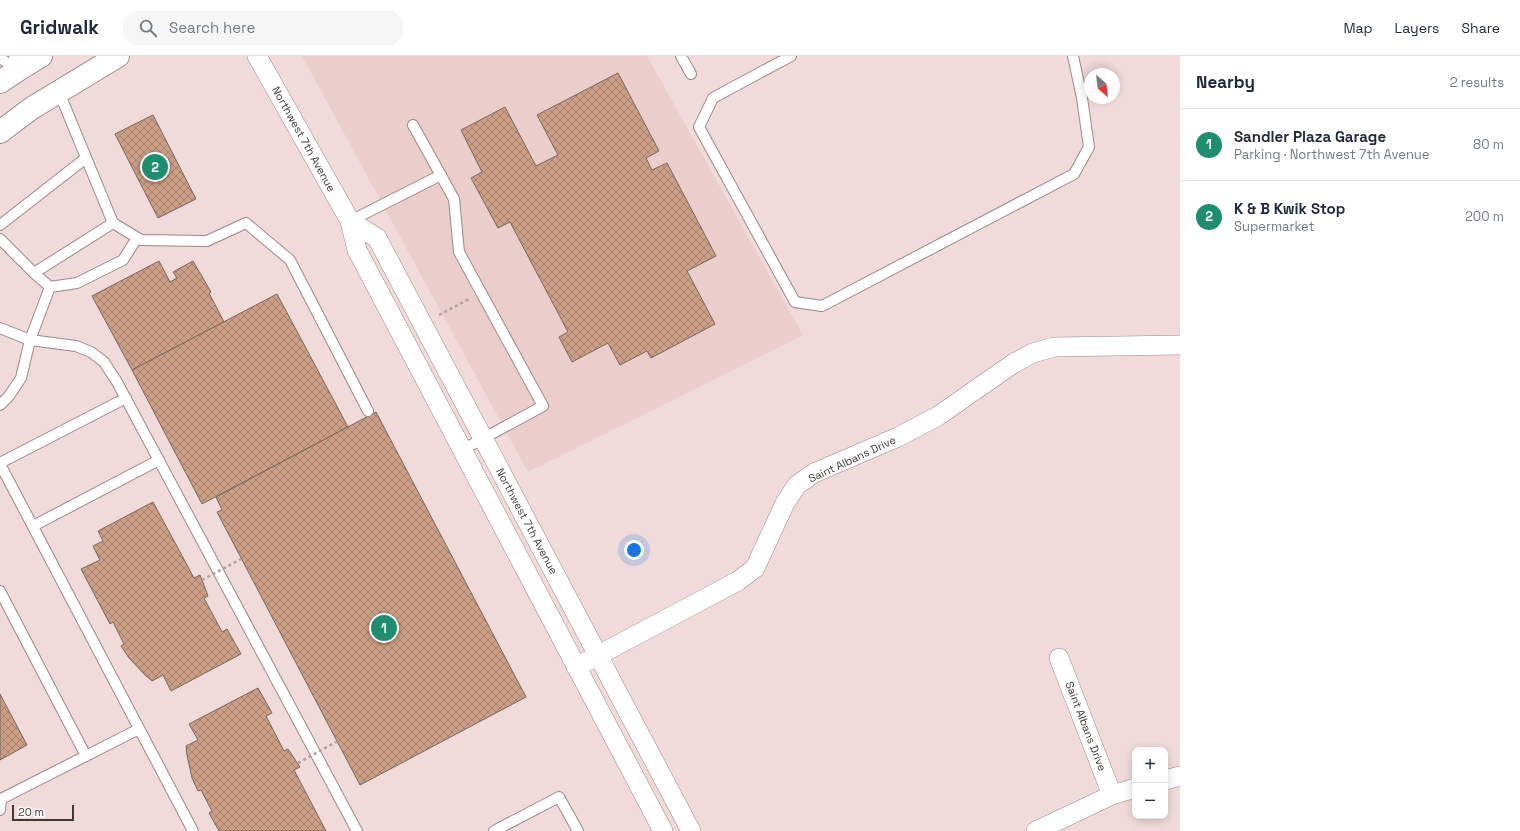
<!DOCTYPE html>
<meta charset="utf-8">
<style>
body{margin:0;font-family:"Space Grotesk",sans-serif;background:#f6f6f7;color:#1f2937}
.controls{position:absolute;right:12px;bottom:12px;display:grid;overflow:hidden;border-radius:8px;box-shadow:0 2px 10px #0003}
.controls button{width:36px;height:36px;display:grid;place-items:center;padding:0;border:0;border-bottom:1px solid #e0e1e3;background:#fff;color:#1f2937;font:20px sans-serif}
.compass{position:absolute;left:1084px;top:12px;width:36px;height:36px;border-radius:50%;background:#fff;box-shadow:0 2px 10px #0003;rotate:153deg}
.scale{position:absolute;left:12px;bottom:10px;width:62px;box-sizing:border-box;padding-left:4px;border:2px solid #403838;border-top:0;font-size:11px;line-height:14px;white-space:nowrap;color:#403838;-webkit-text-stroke:3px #fff;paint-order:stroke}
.you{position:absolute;left:634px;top:494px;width:14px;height:14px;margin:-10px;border:3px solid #fff;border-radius:50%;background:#1a73e8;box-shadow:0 0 0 6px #1a73e833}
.badge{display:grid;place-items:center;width:26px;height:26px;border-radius:50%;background:#1d8f70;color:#fff;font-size:13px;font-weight:700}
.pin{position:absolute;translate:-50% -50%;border:2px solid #fff;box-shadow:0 1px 4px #0006}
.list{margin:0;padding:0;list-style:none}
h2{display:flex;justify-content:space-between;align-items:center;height:52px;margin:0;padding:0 16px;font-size:17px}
h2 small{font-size:13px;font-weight:400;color:#747a83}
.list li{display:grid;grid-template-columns:26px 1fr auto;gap:12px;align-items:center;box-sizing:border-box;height:72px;padding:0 16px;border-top:1px solid #e0e1e3}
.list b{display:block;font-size:15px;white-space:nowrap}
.list p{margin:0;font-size:13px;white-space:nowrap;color:#747a83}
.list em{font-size:13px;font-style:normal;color:#747a83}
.icon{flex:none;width:22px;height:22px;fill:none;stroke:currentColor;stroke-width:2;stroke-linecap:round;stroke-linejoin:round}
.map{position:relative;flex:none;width:1180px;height:775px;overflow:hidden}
header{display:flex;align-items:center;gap:24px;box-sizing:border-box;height:56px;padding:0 20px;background:#fff;border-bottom:1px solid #e0e1e3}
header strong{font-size:19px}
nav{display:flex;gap:22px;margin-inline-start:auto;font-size:14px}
.search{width:280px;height:36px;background:#f6f6f7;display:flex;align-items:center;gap:10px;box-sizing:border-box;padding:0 14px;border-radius:16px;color:#747a83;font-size:15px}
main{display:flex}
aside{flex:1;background:#fff}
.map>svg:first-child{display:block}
</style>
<header>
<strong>Gridwalk</strong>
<div class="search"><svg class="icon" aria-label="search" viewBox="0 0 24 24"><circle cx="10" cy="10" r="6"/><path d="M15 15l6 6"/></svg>Search here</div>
<nav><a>Map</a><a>Layers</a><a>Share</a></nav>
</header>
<main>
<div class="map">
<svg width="1180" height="775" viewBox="0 0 1180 775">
<defs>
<pattern id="building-cross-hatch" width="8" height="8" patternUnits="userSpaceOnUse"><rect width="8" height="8" fill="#cc9e85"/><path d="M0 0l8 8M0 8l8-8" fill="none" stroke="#a7826e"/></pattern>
</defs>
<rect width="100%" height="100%" fill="#f0dbda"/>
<path fill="#ebcdcc" d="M302 0H647L803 279 528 416Z"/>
<g fill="url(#building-cross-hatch)" stroke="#76675f">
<path d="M618 17 659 95 646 102 652 114 667 107 716 200 687 215 715 268 651 302 647 295 620 309 608 287 572 306 559 281 568 276 510 166 498 172 471 122 482 116 461 74 505 51 536 110 558 99 537 59Z"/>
<path d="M153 59 196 143 158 162 115 78Z"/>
<path d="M159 205 170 226 177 222 173 216 193 205 211 236 209 237 224 266 132 314 92 240Z"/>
<path d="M277 238 348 371 202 448 132 314Z"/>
<path d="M376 356 526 641 360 729 217 456 222 454 216 441Z"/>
<path d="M153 446 194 522 200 519 208 540 204 542 222 576 227 573 241 598 171 635 163 619 152 625 145 619 129 602 121 590 124 588 113 566 110 568 81 513 100 504 93 490 103 485 98 475Z"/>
<path d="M258 632 272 657 266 660 284 695 288 693 300 711 294 714 326 775H219L209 757 212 755 201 734 198 735 192 722 187 699 186 690 198 684 189 668Z"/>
<path d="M0 638 27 689 0 704Z"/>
</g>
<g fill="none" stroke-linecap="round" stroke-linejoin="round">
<g stroke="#9b8787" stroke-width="12">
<g id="service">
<path d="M14 0 18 14"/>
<path d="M681 0 691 18"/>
<path d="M791 0 713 42 699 71 795 246 822 250 1074 118 1089 91 1082 42 1073 0"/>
<path d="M0 2 18 14"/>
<path d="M59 36 113 167 141 184 207 185 246 167 290 204 368 355"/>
<path d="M413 69 454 143 459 196 543 350 462 394"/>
<path d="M350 165 441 119"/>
<path d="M113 167 34 217 50 231 77 227 123 204 137 182"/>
<path d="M0 169 86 102"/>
<path d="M0 183 34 217"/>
<path d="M0 272 30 284 76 290 91 296 104 306 117 326 357 775"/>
<path d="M0 349 9 340 21 322 30 284 50 231"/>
<path d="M0 407 126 342"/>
<path d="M0 408 193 775"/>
<path d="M33 470 159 404"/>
<path d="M0 535 86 700"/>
<path d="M0 754 1 743 139 673"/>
<path d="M494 775 559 741 578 775"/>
</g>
</g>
<g stroke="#9b8787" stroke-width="20">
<g id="minor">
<path d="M257 0 350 165 357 194 663 775"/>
<path d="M350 165 377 182 691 775"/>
<path d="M1059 602 1112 739"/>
<path d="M576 611 738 525 755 512 785 447 797 429 814 417 898 381 938 360 1014 307 1033 297 1054 291 1180 289"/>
<path d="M1165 724 1180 720"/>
<path d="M1036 775 1112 739 1135 732"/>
</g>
</g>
<g stroke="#9b8787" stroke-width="24">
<g id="tertiary">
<path d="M0 26 18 14 41 0"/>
<path d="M0 76 32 52 118 0"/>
</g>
</g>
<path stroke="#af9f9e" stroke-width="2.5" stroke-dasharray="3 3" stroke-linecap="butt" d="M439 259 469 243"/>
<use href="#service" stroke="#fff" stroke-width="10"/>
<use href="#minor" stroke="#fff" stroke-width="19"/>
<use href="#tertiary" stroke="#fff" stroke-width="22"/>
<g stroke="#af9f9e" stroke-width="2.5" stroke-dasharray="3 3" stroke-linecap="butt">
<path d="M202 524 241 503"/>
<path d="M298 707 338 685"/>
</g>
</g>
<g text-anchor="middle" stroke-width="3" stroke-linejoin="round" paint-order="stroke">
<g font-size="11" fill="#403838" stroke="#fff">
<text transform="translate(304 83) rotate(61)" y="4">Northwest 7th Avenue</text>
<text transform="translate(852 403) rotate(-25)" y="4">Saint Albans Drive</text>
<text transform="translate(527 465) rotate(62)" y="4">Northwest 7th Avenue</text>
<text transform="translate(1086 670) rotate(69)" y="4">Saint Albans Drive</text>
</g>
</g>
</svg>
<div class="controls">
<button>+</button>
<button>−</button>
</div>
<svg class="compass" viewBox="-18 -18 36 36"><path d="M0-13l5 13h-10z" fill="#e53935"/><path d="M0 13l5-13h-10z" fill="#747a83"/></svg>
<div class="scale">20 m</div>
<div class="you"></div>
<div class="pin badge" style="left:384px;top:572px">1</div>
<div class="pin badge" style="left:155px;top:111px">2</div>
</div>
<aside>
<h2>Nearby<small>2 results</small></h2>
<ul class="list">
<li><span class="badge">1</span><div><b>Sandler Plaza Garage</b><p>Parking · Northwest 7th Avenue</p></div><em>80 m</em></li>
<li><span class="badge">2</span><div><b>K &amp; B Kwik Stop</b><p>Supermarket</p></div><em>200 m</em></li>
</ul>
</aside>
</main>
